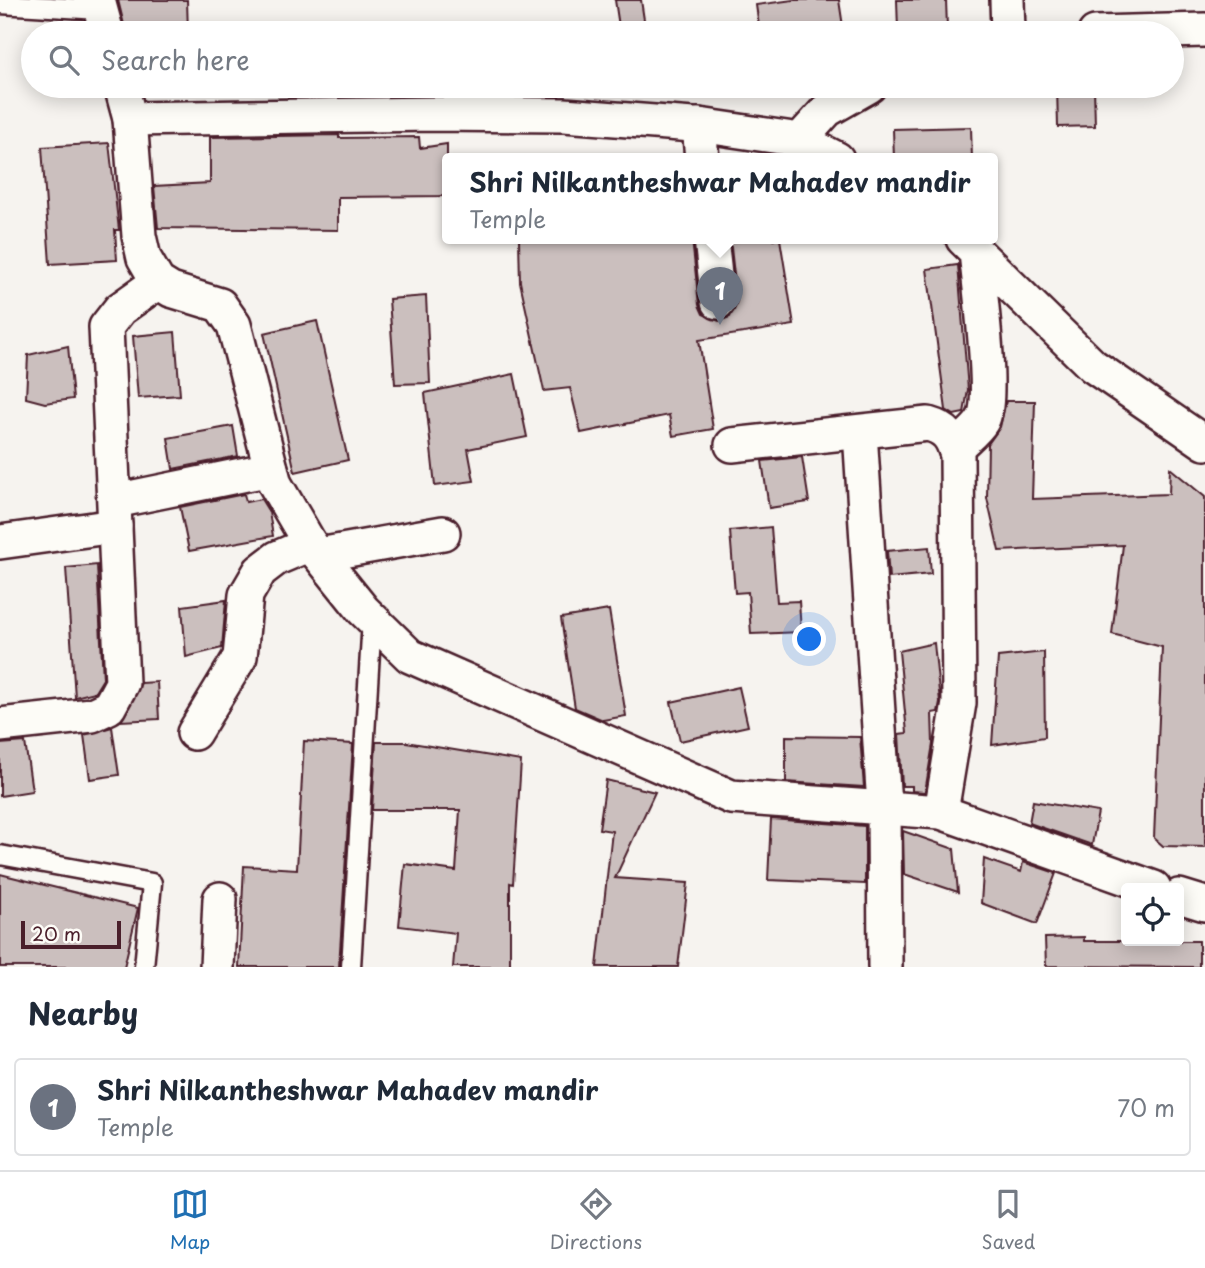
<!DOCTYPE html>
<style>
body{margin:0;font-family:"Playpen Sans",sans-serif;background:#f6f6f7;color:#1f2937}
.controls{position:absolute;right:21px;bottom:21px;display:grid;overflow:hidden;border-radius:7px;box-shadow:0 4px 18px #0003}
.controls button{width:63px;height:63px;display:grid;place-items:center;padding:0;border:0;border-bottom:2px solid #e0e1e3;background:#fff;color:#1f2937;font:35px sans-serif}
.scale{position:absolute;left:21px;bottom:18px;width:100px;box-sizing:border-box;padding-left:7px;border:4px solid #4a1f2b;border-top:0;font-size:19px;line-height:24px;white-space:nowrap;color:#4a1f2b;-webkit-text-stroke:5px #fdfcf7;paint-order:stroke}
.you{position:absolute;left:810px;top:640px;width:24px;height:24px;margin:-18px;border:5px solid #fff;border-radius:50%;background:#1a73e8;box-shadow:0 0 0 10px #1a73e833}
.badge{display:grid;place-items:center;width:46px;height:46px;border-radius:50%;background:#1f6fb2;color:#fff;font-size:23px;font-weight:700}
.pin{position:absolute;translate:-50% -58px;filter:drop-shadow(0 2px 4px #0008)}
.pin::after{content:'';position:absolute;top:37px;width:24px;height:21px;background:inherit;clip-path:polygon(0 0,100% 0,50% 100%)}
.popup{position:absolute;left:442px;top:153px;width:556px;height:91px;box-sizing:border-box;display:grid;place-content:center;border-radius:7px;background:#fff;filter:drop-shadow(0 2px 5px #0005);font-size:23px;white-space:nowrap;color:#747a83}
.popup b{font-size:26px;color:#1f2937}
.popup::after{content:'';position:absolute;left:50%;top:100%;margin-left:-14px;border:14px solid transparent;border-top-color:#fff}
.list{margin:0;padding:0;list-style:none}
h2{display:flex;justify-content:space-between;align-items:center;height:91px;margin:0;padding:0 28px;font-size:30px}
h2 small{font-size:23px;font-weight:400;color:#747a83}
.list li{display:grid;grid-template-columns:46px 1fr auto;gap:21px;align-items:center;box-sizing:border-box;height:98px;margin:0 14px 14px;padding:0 14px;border:2px solid #e0e1e3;border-radius:7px}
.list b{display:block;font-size:26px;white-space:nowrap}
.list p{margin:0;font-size:23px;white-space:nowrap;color:#747a83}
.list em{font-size:23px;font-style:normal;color:#747a83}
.icon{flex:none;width:38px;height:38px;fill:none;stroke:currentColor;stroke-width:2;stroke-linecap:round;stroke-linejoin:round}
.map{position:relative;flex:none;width:1205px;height:967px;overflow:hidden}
.search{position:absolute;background:#fff;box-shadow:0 4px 18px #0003;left:21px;right:21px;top:21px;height:77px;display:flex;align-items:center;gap:18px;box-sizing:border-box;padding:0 24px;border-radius:38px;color:#747a83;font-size:26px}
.sheet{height:203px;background:#fff}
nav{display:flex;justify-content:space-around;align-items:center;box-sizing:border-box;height:98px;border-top:2px solid #e0e1e3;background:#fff;font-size:19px;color:#747a83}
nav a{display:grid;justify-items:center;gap:4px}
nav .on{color:#1f6fb2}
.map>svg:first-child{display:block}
</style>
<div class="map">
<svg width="1205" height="967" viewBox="0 0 1205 967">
<rect width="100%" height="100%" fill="#f6f3ef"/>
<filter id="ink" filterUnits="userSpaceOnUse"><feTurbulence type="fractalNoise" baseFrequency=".0143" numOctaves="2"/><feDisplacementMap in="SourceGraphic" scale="14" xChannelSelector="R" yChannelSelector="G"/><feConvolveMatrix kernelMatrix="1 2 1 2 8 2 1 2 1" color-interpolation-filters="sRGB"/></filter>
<g filter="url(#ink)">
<g fill="#cbbfbe" stroke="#4a1f2b" stroke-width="2">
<path d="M118 0H187L188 33H126Z"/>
<path d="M615 0H641L646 33H620Z"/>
<path d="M793 0H839L844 33H760L756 5Z"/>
<path d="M897 0H946L947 28 898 30Z"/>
<path d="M1057 86H1094L1095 126 1058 127Z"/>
<path d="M971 127 972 159H894L893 129Z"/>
<path d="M339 135V138L419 137 420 148 447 144V196L338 197V230L158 228 154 186 210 183V137Z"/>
<path d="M109 143 119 230H115L117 260 50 264 42 147Z"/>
<path d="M519 239H692L699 305 703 314 719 321 730 317 737 301 730 239H780L794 325 699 340 713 429 673 436 669 415 581 433 570 388 544 391 520 282Z"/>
<path d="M958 265 968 390 964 413 954 415 946 410 927 269Z"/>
<path d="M426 296 430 383 395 384 389 299Z"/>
<path d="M317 321 348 460 295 472 264 333Z"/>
<path d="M175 332 180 395 138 398 133 336Z"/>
<path d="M68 346 73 399 45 403 26 398 28 355Z"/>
<path d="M514 374 527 437 468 449 474 481 435 486 425 393Z"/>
<path d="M1006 401H1035L1032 499 1169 494 1170 468 1205 497V847L1163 846 1154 838 1162 647 1112 634 1123 545 999 551 987 498 988 444 1000 427Z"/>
<path d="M233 426 238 456 173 469 168 438Z"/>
<path d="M802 457 809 502 769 508 762 461Z"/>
<path d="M244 494 246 502 261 499 269 512 273 536 189 551 180 507Z"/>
<path d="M771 527 777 602 799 601 801 632 751 634 748 592 735 593 730 531Z"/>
<path d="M929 547 931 574 889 578 887 551Z"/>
<path d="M97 565 103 679 95 692 75 697 66 568Z"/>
<path d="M226 600 222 648 186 657 182 606Z"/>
<path d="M609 610 626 716 603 720 575 708 561 618Z"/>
<path d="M934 643 940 702 938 712 932 713 933 744 925 792 912 791V786H902L899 734 907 733 899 651Z"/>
<path d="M1044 652 1045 737 992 745 998 657Z"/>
<path d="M157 682 159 719 121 721 141 683Z"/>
<path d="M739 687 748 726 680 741 671 702Z"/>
<path d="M112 727 119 775 90 779 84 735Z"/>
<path d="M786 736 860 737 864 787 786 782Z"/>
<path d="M304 741 353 744 339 967H239L244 866 297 869Z"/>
<path d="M25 742 32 791 0 796V744Z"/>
<path d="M376 742H406L521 761 513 884 510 883V967H453L456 933 399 926 405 864 456 871 460 810H372Z"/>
<path d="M606 780 655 792 615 878 688 883 678 967H597L612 831 599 829Z"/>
<path d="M1033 801 1098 812 1092 845 1029 823Z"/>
<path d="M771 819 865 826V884L768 880Z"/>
<path d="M903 831 954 849 958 892 904 874Z"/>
<path d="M984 859 1021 872 1023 862 1056 873 1037 924 981 903Z"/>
<path d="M0 874 138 908 124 967H0Z"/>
<path d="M1084 937V941H1199V967L1046 966 1045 938Z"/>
</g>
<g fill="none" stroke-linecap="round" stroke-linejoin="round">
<g stroke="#4a1f2b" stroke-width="23">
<g id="lane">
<path d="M0 4 100 10"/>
<path d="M0 855 152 883 144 967"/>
<path d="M351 967 372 619"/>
</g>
</g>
<g stroke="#4a1f2b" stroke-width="38">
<g id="street">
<path d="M98 0 107 33"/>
<path d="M1007 0 1008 33"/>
<path d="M1095 33 1205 30"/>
<path d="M121 86 130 119 139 236 144 258 158 282 171 290 220 305 234 325 275 484 310 544 363 610 410 656 731 797 941 812 1154 888"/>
<path d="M130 119 431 114 564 115 706 126 800 140 837 159"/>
<path d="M699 125 702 159"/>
<path d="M800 140 827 110 869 86"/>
<path d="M711 239 718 302"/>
<path d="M963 239 1093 366 1205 443"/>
<path d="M860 432 884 806 885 967"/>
<path d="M732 445 928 424C946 429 952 437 957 455L959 703 941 812"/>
<path d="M955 449C963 440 976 431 982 421 995 401 979 282 976 252"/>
<path d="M115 501 271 469"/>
<path d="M0 542 115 526"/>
<path d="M319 555 443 533"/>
<path d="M0 725 92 715 109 707 122 683 106 327 120 309 158 282"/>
<path d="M194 733 240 657 246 595 260 571 277 558 310 544"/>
<path d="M1179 896 1205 904"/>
<path d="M217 967 220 899"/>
</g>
</g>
<use href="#lane" stroke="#fdfcf7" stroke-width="18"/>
<use href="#street" stroke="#fdfcf7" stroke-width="33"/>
</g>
</g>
</svg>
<div class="controls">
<button><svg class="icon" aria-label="locate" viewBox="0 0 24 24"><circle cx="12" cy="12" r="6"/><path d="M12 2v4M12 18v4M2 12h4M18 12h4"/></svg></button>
</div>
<div class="scale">20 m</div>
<div class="you"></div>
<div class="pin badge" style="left:720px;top:325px;background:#6b7280">1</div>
<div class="popup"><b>Shri Nilkantheshwar Mahadev mandir</b>Temple</div>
<div class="search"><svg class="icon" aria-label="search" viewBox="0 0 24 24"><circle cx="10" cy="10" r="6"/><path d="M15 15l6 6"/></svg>Search here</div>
</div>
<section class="sheet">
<h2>Nearby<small></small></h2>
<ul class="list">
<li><span class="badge" style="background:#6b7280">1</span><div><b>Shri Nilkantheshwar Mahadev mandir</b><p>Temple</p></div><em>70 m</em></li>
</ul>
</section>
<nav>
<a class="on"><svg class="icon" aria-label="map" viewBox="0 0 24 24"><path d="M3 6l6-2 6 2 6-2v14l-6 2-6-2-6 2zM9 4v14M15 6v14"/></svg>Map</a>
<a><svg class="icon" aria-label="directions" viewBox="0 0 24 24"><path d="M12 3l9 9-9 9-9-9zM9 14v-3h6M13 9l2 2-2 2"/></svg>Directions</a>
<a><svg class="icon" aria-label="saved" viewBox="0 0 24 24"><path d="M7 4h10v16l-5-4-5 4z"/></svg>Saved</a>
</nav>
